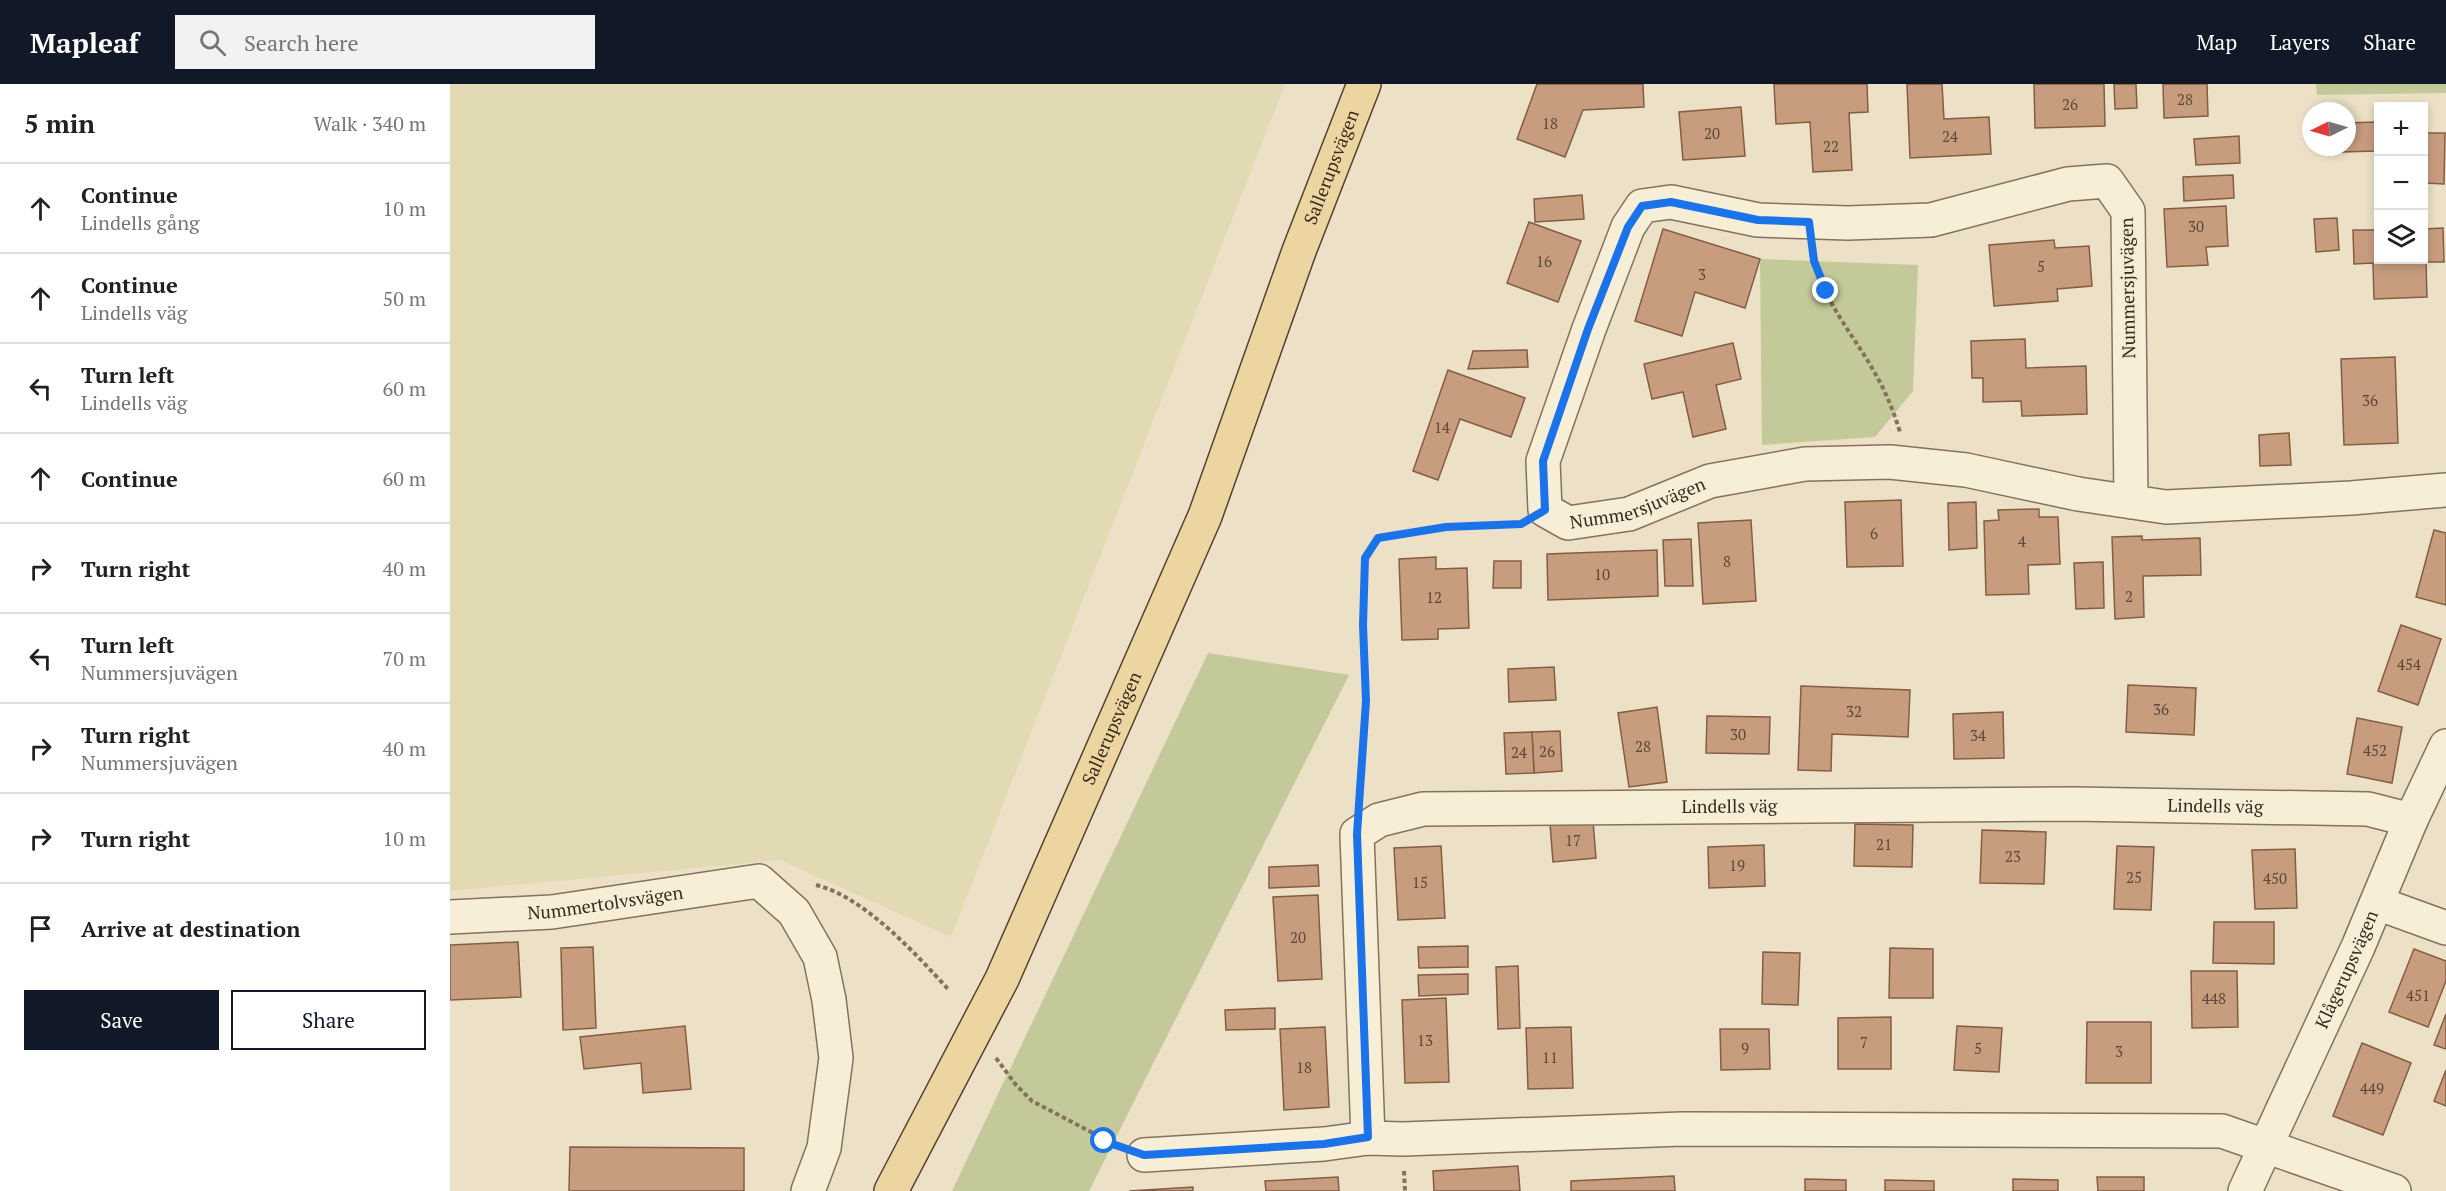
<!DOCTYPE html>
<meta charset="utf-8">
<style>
body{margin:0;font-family:"PT Serif",serif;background:#f2f2f2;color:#202124}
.controls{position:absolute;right:18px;top:18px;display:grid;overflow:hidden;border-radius:0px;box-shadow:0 3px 9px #0003}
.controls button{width:54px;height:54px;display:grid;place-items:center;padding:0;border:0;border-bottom:2px solid #e0e0e0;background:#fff;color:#202124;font:30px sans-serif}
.compass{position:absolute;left:1852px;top:18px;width:54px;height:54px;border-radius:50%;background:#fff;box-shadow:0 3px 9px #0003;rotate:265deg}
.stop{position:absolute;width:18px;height:18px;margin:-14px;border:4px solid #1a73e8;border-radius:50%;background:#fff}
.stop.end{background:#1a73e8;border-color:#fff;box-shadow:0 2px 6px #0008}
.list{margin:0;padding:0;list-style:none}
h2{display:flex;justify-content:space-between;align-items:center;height:78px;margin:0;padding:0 24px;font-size:26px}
h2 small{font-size:20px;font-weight:400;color:#757577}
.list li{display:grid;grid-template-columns:39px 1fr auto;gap:18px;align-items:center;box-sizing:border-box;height:90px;padding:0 24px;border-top:2px solid #e0e0e0}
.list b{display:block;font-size:22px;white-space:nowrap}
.list p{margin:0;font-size:20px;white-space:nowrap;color:#757577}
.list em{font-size:20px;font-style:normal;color:#757577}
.actions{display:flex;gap:12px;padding:18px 24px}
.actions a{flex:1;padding:14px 0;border:2px solid #111827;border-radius:0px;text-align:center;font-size:21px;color:#111827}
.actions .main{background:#111827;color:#fff}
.icon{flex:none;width:33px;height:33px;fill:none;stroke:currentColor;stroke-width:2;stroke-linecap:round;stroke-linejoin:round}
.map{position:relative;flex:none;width:1996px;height:1107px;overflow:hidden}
header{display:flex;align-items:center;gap:36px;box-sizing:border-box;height:84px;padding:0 30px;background:#111827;color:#fff}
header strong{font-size:28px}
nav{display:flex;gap:33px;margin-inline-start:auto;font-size:21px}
.search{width:420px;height:54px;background:#f2f2f2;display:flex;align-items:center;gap:15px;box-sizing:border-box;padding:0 21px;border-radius:0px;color:#757577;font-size:22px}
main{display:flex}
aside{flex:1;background:#fff}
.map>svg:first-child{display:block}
</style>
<header>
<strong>Mapleaf</strong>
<div class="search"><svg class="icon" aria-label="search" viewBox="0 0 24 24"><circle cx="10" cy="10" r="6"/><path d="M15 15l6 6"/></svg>Search here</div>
<nav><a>Map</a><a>Layers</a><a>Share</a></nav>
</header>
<main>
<aside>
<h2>5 min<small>Walk · 340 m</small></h2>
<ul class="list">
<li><svg class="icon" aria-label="ahead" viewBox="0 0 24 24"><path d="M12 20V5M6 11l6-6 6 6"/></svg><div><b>Continue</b><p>Lindells gång</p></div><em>10 m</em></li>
<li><svg class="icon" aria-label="ahead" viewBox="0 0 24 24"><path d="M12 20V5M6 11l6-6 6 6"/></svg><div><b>Continue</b><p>Lindells väg</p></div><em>50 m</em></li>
<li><svg class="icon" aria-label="left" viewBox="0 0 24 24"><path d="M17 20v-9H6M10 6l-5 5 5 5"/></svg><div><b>Turn left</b><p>Lindells väg</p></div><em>60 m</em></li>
<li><svg class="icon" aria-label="ahead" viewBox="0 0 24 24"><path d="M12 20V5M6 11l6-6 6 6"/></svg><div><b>Continue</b></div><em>60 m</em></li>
<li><svg class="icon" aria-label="right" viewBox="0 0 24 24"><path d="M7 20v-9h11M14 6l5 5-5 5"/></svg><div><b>Turn right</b></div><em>40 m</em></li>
<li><svg class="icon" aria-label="left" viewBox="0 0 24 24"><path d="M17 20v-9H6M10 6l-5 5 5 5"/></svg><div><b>Turn left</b><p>Nummersjuvägen</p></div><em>70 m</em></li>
<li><svg class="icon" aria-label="right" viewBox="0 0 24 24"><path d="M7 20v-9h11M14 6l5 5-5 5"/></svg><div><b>Turn right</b><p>Nummersjuvägen</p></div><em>40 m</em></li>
<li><svg class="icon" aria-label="right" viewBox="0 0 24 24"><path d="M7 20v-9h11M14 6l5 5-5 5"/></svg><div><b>Turn right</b></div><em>10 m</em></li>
<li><svg class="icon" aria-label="arrive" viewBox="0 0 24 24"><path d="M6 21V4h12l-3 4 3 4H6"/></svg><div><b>Arrive at destination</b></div></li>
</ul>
<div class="actions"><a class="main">Save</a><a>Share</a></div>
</aside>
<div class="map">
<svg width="1996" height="1107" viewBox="0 0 1996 1107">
<rect width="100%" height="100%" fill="#ece0c6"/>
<path fill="#e1dab3" d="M0 0H835L501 853 330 776 0 807Z"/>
<g fill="#c4c99a">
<path d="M1866 0H1996V9L1867 11Z"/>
<path d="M1310 175 1468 181 1463 307 1425 353 1312 361Z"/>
<path d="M758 569 899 591 639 1107H502Z"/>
</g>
<g fill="#c89d7e" stroke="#845d44" stroke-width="1.5">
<path d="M1087 0H1193L1194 23 1133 26 1115 73 1067 55Z"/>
<path d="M1324 0H1417L1418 28 1399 29 1402 86 1363 88 1360 38 1326 40Z"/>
<path d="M1457 0H1492L1494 35 1539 33 1541 70 1460 74Z"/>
<path d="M1584 0H1654L1655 42 1585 44Z"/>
<path d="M1664 0H1686L1687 24 1665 25Z"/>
<path d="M1713 0H1757L1758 32 1714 34Z"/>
<path d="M1291 23 1295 72 1233 76 1229 28Z"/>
<path d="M1925 38 1926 67 1891 68V63H1897V39Z"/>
<path d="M1974 49H1995L1994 100 1974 99Z"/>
<path d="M1789 52 1790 79 1746 81 1744 55Z"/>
<path d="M1783 91 1784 114 1734 117 1733 93Z"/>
<path d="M1132 111 1134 135 1085 138 1084 115Z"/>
<path d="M1776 122 1778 162 1756 163 1758 181 1717 183 1714 125Z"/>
<path d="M1887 134 1889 166 1866 168 1864 135Z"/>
<path d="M1079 138 1131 157 1108 218 1057 199Z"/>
<path d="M1993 144 1994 178H1976L1977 213 1924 215 1923 179 1904 180 1903 146H1928V176H1974V145Z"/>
<path d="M1213 145 1310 175 1295 224 1245 208 1232 252 1185 237Z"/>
<path d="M1604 156 1605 164 1639 162 1642 202 1607 205 1608 217 1544 222 1539 161Z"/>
<path d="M1575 255 1576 284 1636 282 1637 330 1572 332 1571 317 1533 318V294H1522L1521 257Z"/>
<path d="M1283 259 1291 295 1266 301 1276 345 1243 353 1233 308 1202 315 1194 280Z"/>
<path d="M1077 266 1078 283 1018 285 1023 267Z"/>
<path d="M1945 273 1948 359 1894 361 1891 275Z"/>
<path d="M998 286 1075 314 1061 353 1010 335 988 396 963 387Z"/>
<path d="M1839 349 1841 381 1810 382 1809 351Z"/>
<path d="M1451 416 1453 482 1397 483 1395 418Z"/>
<path d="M1526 418 1527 464 1499 466 1498 419Z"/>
<path d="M1589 425V433H1608L1610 480 1578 481 1579 510 1536 511 1534 437 1549 436 1548 426Z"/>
<path d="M1301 436 1306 517 1253 520 1248 439Z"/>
<path d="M1984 446 1996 449V521L1966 513Z"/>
<path d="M1692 452V456L1750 454 1751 491 1693 492 1694 533 1665 535 1662 453Z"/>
<path d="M1241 455 1243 502H1215L1213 456Z"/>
<path d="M1207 466 1208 512 1098 516 1097 470Z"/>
<path d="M986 473V485L1017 484 1019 544 988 545V555L952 556 949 475Z"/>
<path d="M1044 477H1071V504H1043Z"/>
<path d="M1653 478 1654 524 1626 525 1624 479Z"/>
<path d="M1951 541 1991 555 1968 621 1928 607Z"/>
<path d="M1104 583 1106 616 1059 618 1058 585Z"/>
<path d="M1678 601 1746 604 1744 651 1676 648Z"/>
<path d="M1351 602 1460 606 1458 653 1382 650 1381 687 1348 686Z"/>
<path d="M1207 623 1217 698 1179 703 1168 629Z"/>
<path d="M1553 628 1554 674 1504 675 1503 630Z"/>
<path d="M1257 632 1320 633 1319 670 1256 669Z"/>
<path d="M1907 634 1952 643 1942 699 1897 690Z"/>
<path d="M1110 647 1112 687 1084 689 1082 648Z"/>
<path d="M1082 648 1084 689 1056 690 1054 649Z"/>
<path d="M1143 737 1146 774 1103 778 1100 740Z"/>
<path d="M1405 740 1463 741 1462 783 1404 782Z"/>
<path d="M1532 746 1596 748 1594 800 1530 799Z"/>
<path d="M1314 761 1315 802 1259 804 1258 763Z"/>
<path d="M991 762 995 834 948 836 944 764Z"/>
<path d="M1667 762 1704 763 1701 826 1664 825Z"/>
<path d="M1845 765 1847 824 1805 825 1802 766Z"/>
<path d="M868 781 869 802 819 804V783Z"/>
<path d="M868 811 872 895 828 897 823 813Z"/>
<path d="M1764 838H1824V880L1763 879Z"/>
<path d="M68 858 71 913 0 916V861Z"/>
<path d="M1018 862V883L969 884 968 863Z"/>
<path d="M143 863 146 944 113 946 111 864Z"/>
<path d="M1440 864 1483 865V914H1439Z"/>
<path d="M1964 865 1996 877V897L1978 943 1939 928Z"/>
<path d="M1313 868 1350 869 1348 921 1312 920Z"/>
<path d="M1068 882 1070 944 1048 945 1046 883Z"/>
<path d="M1741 887H1787L1788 943 1742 944Z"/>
<path d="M1018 890V910L969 912 968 891Z"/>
<path d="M996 914 999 998 955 999 952 916Z"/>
<path d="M825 924V945L776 946 775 926Z"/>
<path d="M1996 930V965L1984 961Z"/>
<path d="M1441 933V985H1388V934Z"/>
<path d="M1637 938H1701V999H1636Z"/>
<path d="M235 942 241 1005 193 1009 191 979 134 985 130 953Z"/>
<path d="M1507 942 1552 944 1549 988 1504 986Z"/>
<path d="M875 943 879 1023 834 1026 830 945Z"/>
<path d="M1121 943 1123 1004 1078 1005 1076 944Z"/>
<path d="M1270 945H1319L1320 985 1271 986Z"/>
<path d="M1912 959 1961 979 1933 1051 1883 1032Z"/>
<path d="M1996 986V1022L1984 1017Z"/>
<path d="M120 1063 294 1064V1107H119Z"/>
<path d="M1068 1082 1070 1107H984L983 1087Z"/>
<path d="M1224 1092 1225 1107H1121V1097Z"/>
<path d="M888 1093 889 1107H816L815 1097Z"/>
<path d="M1647 1093H1694V1107H1648Z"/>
<path d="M1355 1095 1396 1096V1107H1355Z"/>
<path d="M1563 1095 1608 1096V1107H1563Z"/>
<path d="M1435 1096 1484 1097V1107H1435Z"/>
<path d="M743 1103V1107H679Z"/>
</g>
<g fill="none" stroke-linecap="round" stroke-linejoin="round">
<g stroke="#86725c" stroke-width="36">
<g id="minor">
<path id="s1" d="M1681 418 1678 127 1657 97 1618 100 1481 136 1398 139 1308 136 1221 118 1192 122 1178 143 1139 245 1093 377 1095 426 1118 439 1179 430 1260 397 1355 380 1440 378 1516 386 1628 410 1716 423 1901 414 1996 406"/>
<path d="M1927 819 1996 844"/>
<path id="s2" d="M0 833 102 828 309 797 344 828 370 873 379 916 386 974 374 1064 358 1107"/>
<path id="s3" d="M918 1054 907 750 929 736 973 725 1624 720 1918 725 1961 736"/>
<path d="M694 1071 874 1060 918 1054 953 1055 1232 1045 1772 1047 1944 1107"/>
<path id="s4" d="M1795 1107 1908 863 1961 736 1996 662"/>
</g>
</g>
<g stroke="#544130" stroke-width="36">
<g id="major">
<path id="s5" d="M441 1107 552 895 755 432 849 167 914 0"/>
</g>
</g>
<g stroke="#86725c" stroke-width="4" stroke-dasharray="4.5 3" stroke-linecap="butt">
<path d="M1363 169C1369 211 1402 249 1422 284 1434 304 1443 325 1450 348"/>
<path d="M910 711 916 617 913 541 914 474 928 454 996 443 1067 440"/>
<path d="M366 801C413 812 466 870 498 905"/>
<path d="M546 974 566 1001 582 1017 664 1060"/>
<path d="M954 1087 955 1107"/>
</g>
<use href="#minor" stroke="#f7eed8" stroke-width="33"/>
<use href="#major" stroke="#ecd5a0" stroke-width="33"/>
</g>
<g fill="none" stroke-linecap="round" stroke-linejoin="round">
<path stroke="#1a73e8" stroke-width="8" d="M654 1057 694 1071 874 1060 918 1053 907 750 916 617 913 541 915 474 928 454 996 443 1071 440 1095 426 1093 377 1138 245 1178 143 1192 122 1221 118 1308 136 1359 138 1364 177 1376 207"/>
</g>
<g text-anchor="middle" stroke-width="4.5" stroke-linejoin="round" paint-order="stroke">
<g font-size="15" fill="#5b4837">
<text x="1735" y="21">28</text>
<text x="1620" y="26">26</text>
<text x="1100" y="45">18</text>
<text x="1262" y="55">20</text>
<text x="1500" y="58">24</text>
<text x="1381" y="68">22</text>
<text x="1746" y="148">30</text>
<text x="1094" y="183">16</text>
<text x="1591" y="188">5</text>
<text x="1252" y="196">3</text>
<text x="1920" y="322">36</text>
<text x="992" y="349">14</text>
<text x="1424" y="455">6</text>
<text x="1572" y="463">4</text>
<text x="1277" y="483">8</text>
<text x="1152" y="496">10</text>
<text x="1679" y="518">2</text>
<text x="984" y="519">12</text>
<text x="1959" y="586">454</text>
<text x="1711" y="631">36</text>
<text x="1404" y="633">32</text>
<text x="1288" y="656">30</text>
<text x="1528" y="657">34</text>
<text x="1193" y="668">28</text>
<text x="1925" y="672">452</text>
<text x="1097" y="673">26</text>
<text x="1069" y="674">24</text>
<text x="1123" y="762">17</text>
<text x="1434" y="766">21</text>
<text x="1563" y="778">23</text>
<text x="1287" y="787">19</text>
<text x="1684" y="799">25</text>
<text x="1825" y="800">450</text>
<text x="970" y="804">15</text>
<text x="848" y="859">20</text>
<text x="1968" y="917">451</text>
<text x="1764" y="920">448</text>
<text x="975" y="962">13</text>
<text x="1414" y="964">7</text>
<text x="1295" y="970">9</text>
<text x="1528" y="970">5</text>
<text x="1669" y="973">3</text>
<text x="1100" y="979">11</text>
<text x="854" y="989">18</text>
<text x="1922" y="1010">449</text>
</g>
<g font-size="18" fill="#372b1f" stroke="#f4ebd5">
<text dy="6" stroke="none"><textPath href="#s5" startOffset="1116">Sallerupsvägen</textPath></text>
<text transform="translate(1678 204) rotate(-91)" y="6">Nummersjuvägen</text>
<text dy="6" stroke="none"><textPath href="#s1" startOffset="1222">Nummersjuvägen</textPath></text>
<text dy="6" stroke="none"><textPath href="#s5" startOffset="513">Sallerupsvägen</textPath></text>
<text dy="6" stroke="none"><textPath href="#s3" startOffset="682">Lindells väg</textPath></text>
<text dy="6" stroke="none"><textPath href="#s3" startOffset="1168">Lindells väg</textPath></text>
<text dy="6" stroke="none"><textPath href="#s2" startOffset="156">Nummertolvsvägen</textPath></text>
<text dy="6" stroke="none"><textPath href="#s4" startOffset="244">Klågerupsvägen</textPath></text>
</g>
</g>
</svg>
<div class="controls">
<button>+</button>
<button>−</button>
<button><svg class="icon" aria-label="layers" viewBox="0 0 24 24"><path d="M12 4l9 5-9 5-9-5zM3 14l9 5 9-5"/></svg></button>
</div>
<svg class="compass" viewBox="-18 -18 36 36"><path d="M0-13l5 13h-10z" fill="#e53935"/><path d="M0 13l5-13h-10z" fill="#757577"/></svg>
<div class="stop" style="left:654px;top:1057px"></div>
<div class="stop end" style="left:1376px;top:207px"></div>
</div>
</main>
